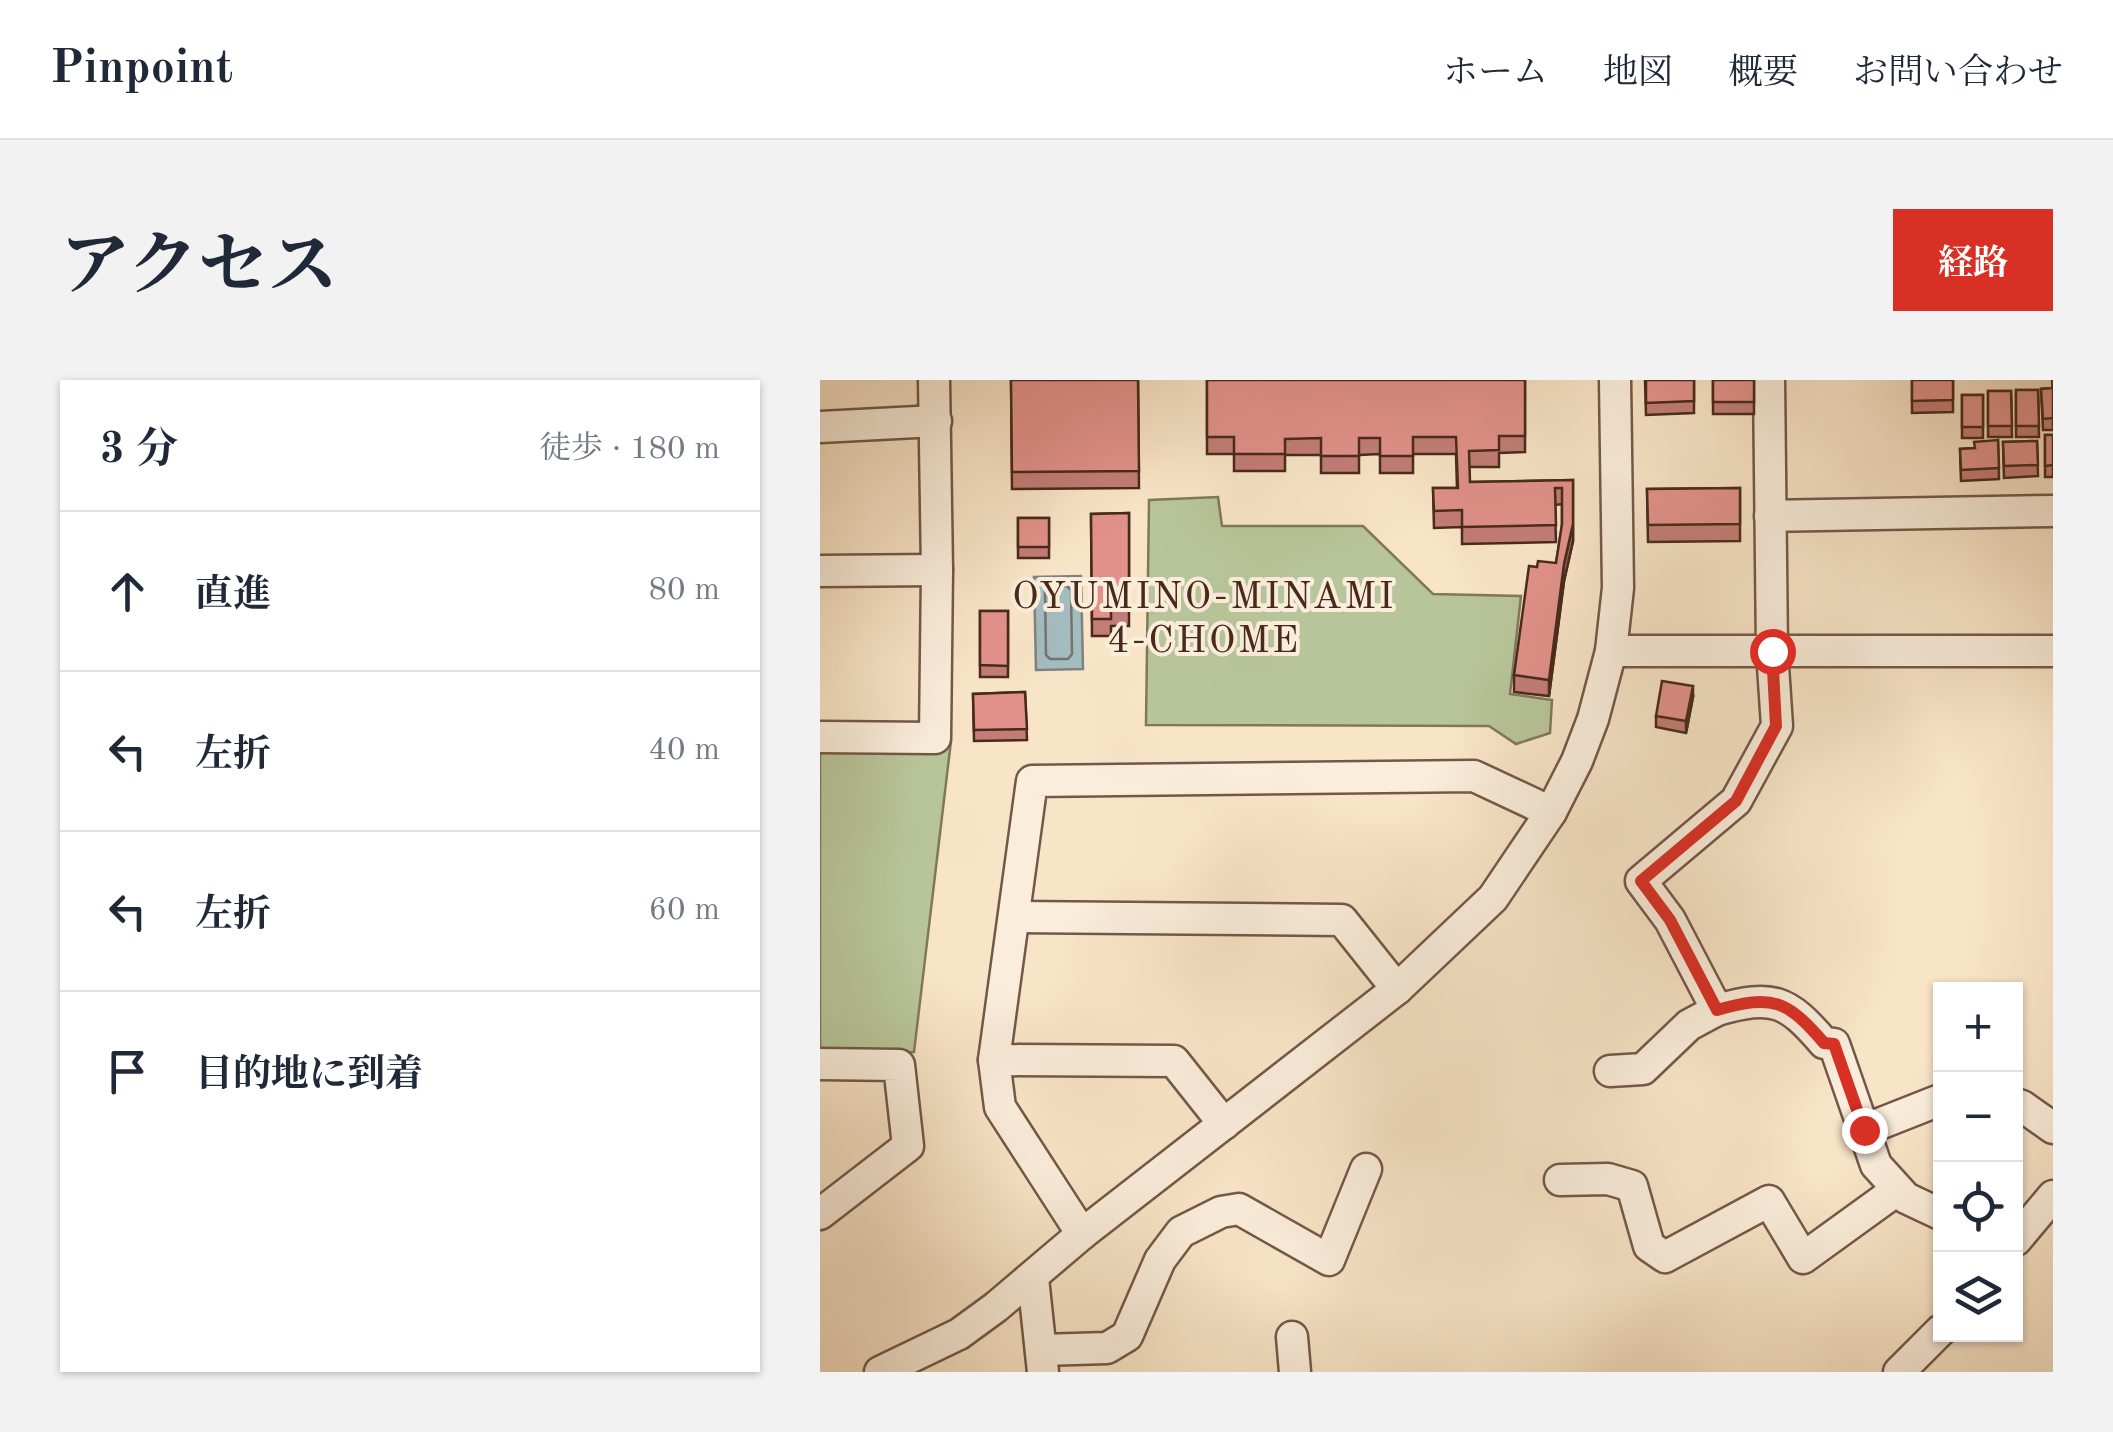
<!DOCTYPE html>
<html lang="ja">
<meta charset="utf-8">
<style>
body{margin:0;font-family:"Old Standard TT","Noto Serif JP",serif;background:#f2f2f3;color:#1f2937}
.controls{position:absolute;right:30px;bottom:30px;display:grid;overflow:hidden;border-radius:0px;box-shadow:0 2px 8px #0004}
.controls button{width:90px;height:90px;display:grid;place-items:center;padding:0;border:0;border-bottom:2px solid #e0e1e3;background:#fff;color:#1f2937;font:50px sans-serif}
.stop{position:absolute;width:30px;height:30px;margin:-22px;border:8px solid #d93025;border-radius:50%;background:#fff}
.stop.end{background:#d93025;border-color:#fff;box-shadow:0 2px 10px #0008}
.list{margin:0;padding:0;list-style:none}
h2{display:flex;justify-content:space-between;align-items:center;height:130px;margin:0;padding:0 40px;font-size:42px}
h2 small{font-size:32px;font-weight:400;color:#747a83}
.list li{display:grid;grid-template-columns:65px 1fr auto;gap:30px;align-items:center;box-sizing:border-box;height:160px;padding:0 40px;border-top:2px solid #e0e1e3}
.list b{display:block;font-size:38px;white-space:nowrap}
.list em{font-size:32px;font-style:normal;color:#747a83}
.icon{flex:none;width:55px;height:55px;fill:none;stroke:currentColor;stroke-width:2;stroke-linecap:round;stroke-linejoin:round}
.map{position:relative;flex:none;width:1233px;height:992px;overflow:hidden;border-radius:0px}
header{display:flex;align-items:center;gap:60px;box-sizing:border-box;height:140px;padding:0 50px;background:#fff;border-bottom:2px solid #e0e1e3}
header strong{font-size:48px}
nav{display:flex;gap:55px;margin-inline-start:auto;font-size:35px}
.intro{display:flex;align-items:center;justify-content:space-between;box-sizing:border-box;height:240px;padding:0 60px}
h1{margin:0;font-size:70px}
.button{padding:25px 45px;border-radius:0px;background:#d93025;color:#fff;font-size:35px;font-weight:700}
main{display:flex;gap:60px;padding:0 60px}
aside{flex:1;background:#fff;border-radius:0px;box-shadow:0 2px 8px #0004}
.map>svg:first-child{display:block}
</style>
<header>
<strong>Pinpoint</strong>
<nav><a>ホーム</a><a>地図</a><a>概要</a><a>お問い合わせ</a></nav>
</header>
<div class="intro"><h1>アクセス</h1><a class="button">経路</a></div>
<main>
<aside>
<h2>3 分<small>徒歩 · 180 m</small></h2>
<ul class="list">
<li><svg class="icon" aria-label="ahead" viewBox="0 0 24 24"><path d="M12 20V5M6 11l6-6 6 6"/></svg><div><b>直進</b></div><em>80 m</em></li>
<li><svg class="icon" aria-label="left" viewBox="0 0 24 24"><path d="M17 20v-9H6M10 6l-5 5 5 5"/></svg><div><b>左折</b></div><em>40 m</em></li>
<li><svg class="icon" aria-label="left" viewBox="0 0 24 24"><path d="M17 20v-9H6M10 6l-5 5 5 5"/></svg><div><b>左折</b></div><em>60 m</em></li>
<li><svg class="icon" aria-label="arrive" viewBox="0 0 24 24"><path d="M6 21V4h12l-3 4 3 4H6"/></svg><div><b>目的地に到着</b></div></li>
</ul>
</aside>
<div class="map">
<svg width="1233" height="992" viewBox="0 0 1233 992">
<rect width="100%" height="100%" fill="#f8e4c7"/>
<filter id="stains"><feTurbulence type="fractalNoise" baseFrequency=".002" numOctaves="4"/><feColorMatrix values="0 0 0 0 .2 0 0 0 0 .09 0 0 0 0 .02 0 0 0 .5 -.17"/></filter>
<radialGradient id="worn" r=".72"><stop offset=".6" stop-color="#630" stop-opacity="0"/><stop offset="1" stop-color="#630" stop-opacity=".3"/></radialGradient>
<g fill="#b8c59a" stroke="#80785b" stroke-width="2.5">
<path d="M398 117 402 146H543L613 214 701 216 690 314 732 320 730 353 696 364 669 346 326 345 329 120Z"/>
<path d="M131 361 94 672 0 674V364Z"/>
</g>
<path fill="#a3bcc0" stroke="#7f827e" stroke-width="2.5" d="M261 196 263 289 216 290 214 197Z"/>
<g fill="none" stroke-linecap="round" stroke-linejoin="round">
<path stroke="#76736e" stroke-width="2.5" d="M230 206H247L251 210 252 274 248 279H230L226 275 225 211Z"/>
<g stroke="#745847" stroke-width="35">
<g id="minor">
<path d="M0 47 116 41"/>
<path d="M950 136 1233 131"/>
<path d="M0 191 117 190"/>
<path d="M791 271H1233"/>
<path d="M0 357 115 358 117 190 114 0"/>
<path d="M194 537 522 540 577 609"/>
<path d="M897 630C953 614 967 620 1004 663L1014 664 1056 785 1086 818 1120 834"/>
<path d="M174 680 354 681 404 744"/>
<path d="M0 684 79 685 88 766 0 834"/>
<path d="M790 691 823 689 869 645 897 630 850 540 821 501 916 421 957 346 952 271 949 0"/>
<path d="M1196 724 1202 726 1233 748"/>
<path d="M1044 750 1120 720"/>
<path d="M740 800 788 799 812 806 829 866 845 877 949 821 983 878 1077 810"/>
<path d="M262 854 180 727 174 680 212 401 654 396 731 432"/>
<path d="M1196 860 1233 816"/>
<path d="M213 898 223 992"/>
<path d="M472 957 475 992"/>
<path d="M221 970 287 968 307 956 340 880 361 852 401 832 419 829 509 880 546 789"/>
<path d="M60 992 139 954 176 927 262 854 577 609 673 518 731 432 757 381 773 339 791 271 798 208 795 0"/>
<path d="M1079 992 1120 951"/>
</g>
</g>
<use href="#minor" stroke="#faeddb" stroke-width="30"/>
</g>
<g fill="#c27d77" stroke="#482a1c" stroke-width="2.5">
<path d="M191 0H318L319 108 192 109Z"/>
<path d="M387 0H705V72L679 73V87H649L650 102 753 100V161L744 201 729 316 694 312V295L717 187 736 183 742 146V124L735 125 736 162 642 164V147L614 148 613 108H637L636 74H593V93H560V74L539 75V93H501V75H465V91H414V74H387Z"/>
<path d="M825 0H874V33L826 35Z"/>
<rect x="893" y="0" width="41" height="34"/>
<path d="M1092 0H1133V32L1092 33Z"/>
<path d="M1233 0V50H1223L1221 9 1232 8Z"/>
<path d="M1196 10H1218L1219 57H1196Z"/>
<path d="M1168 11H1191L1192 57H1168Z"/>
<rect x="1142" y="15" width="21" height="43"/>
<rect x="1225" y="55" width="8" height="42"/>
<path d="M1178 60 1179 99 1141 101 1140 69 1155 68Z"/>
<path d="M1217 61 1218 96 1184 98 1183 62Z"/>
<path d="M920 108V161L828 162 827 109Z"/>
<path d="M309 133V246H291V256H272L271 134Z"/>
<rect x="198" y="138" width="31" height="40"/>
<rect x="160" y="231" width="28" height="66"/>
<path d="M205 312 207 360 154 361 153 314Z"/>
<path d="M873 317 866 353 836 347V336Z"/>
</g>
<g fill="#9e6661" stroke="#482a1c" stroke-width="2.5">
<path d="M753 144V161L744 201 729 316V300L744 184Z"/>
<path d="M873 306V317L866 353V341Z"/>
</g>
<g fill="#e1918a" stroke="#482a1c" stroke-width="2.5">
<path d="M191 0H318L319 91 192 92Z"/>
<path d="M387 0H705V56H679V70L649 71 650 102 753 100V144L744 184 729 300 694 295 709 186 717 187 718 181 736 183 742 144V108H735L736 145 642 147V130L614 131 613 108H638L636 57H593V76H560V58H539V76H501V58L465 59V74H414V57H387Z"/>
<path d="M826 0H874V21L826 23Z"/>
<rect x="893" y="0" width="41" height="22"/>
<path d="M1092 0H1133V20L1092 21Z"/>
<path d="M1232 0H1233V38L1223 39 1221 9 1233 8Z"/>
<path d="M1196 10H1218L1219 46H1196Z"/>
<path d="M1168 11H1191L1192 46H1168Z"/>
<rect x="1142" y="15" width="21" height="32"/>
<path d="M1225 55H1233V85L1225 86Z"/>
<path d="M1178 60 1179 88 1141 90 1140 69 1155 68 1154 62Z"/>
<path d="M1217 61 1218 85 1184 86 1183 62Z"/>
<path d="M920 108V144L828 145 827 109Z"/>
<path d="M309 133V229H291V239H272L271 134Z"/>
<rect x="198" y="138" width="31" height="29"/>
<path d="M160 231H188V286L160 285Z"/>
<path d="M842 301 873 306 866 341 836 336Z"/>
<path d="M205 312 207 349 154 350 153 314Z"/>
</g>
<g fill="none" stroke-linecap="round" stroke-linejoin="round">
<path stroke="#d93025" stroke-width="12" d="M952 271 956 346 916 421 821 501 850 540 897 630C953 614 967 620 1004 663L1014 664 1044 750"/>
</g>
<g text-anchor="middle" stroke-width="8" stroke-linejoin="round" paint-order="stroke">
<g font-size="38" letter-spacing="2.5" fill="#482a1c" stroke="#faeddb">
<text x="384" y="228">OYUMINO-MINAMI<tspan x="384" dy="44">4-CHOME</tspan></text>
</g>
</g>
<rect width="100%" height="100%" filter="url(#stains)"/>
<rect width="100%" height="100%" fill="url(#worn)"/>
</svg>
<div class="controls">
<button>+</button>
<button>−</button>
<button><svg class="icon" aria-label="locate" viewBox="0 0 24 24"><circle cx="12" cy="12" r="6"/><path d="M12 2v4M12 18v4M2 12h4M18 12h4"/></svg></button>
<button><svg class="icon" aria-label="layers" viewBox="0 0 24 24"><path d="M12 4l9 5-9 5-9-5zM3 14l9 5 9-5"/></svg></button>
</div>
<div class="stop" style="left:952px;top:271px"></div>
<div class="stop end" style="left:1044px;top:750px"></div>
</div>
</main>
